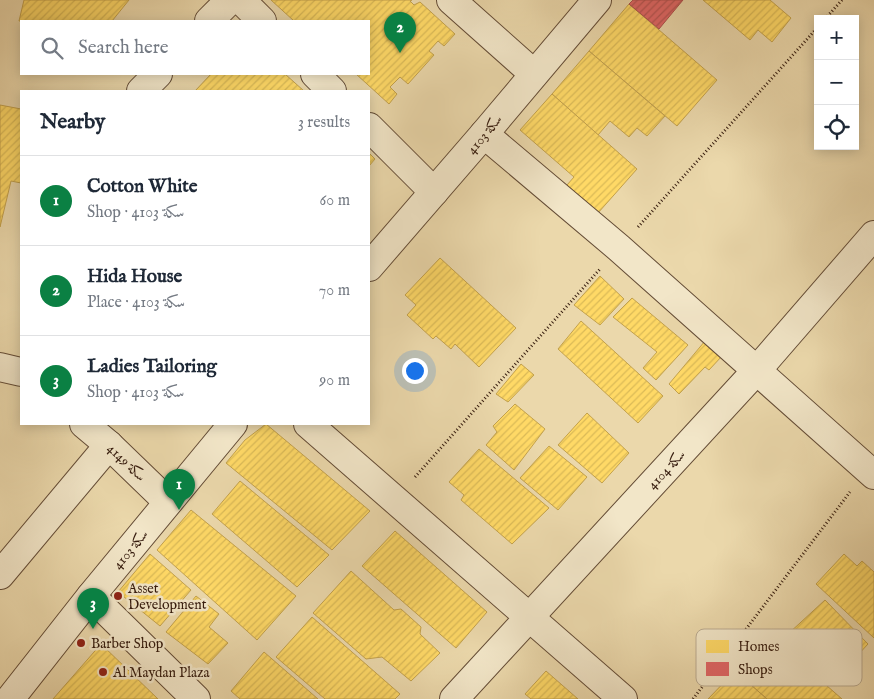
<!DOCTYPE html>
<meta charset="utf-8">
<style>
body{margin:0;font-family:"IM FELL English",Amiri,serif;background:#f6f6f7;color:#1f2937}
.controls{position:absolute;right:15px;top:15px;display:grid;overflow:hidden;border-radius:0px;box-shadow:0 2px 12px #0003}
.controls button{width:45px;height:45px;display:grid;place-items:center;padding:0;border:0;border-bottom:1px solid #e0e1e3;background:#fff;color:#1f2937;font:25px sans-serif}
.you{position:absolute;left:414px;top:370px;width:18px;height:18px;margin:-12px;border:4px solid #fff;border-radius:50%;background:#1a73e8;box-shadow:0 0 0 8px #1a73e833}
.badge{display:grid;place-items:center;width:32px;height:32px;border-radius:50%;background:#0b8043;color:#fff;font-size:16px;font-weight:700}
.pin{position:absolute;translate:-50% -41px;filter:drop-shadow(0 1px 2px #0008)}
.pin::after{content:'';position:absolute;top:26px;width:18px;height:15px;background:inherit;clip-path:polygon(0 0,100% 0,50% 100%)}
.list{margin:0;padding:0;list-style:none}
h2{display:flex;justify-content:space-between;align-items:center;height:65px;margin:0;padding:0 20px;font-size:21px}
h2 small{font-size:16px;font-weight:400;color:#747a83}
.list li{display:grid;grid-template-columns:32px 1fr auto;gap:15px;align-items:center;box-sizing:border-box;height:90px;padding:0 20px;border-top:1px solid #e0e1e3}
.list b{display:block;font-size:19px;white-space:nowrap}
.list p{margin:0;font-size:16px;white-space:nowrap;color:#747a83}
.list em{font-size:16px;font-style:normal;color:#747a83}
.icon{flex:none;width:28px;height:28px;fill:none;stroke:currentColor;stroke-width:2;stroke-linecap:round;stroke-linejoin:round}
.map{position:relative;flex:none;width:874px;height:699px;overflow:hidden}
.search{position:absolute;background:#fff;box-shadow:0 2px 12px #0003;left:20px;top:20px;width:350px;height:55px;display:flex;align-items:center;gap:12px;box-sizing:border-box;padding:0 18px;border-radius:0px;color:#747a83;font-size:19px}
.panel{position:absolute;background:#fff;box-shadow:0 2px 12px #0003;left:20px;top:90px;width:350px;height:335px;border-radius:0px}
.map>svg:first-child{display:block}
</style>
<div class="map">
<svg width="874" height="699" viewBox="0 0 874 699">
<defs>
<pattern id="homes-hatch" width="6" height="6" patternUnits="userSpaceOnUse" patternTransform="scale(1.25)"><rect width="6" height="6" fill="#ffd966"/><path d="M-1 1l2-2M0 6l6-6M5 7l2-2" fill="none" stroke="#dbba57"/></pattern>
<pattern id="shops-hatch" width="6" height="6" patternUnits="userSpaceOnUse" patternTransform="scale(1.25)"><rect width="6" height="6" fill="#e06666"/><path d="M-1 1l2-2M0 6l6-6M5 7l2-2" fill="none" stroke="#b65352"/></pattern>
</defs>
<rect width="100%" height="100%" fill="#ebd8ab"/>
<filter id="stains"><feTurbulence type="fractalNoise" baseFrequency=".004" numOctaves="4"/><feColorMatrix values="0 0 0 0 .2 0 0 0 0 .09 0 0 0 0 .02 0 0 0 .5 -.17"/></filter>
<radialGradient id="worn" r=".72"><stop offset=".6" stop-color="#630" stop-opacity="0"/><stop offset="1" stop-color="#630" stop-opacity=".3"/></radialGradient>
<g fill="url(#homes-hatch)" stroke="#c3a14c">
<path d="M24 0H129L112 21H19Z"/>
<path d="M271 0H412L410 1 414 5 420 2 455 34 444 46 438 41 429 51 434 55 408 84 400 77 390 87 397 94 389 104 356 74H369V21H294Z"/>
<path d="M703 0H770L791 18 772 42 758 30 750 40Z"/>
<path d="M629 4 717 80 677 126 589 51Z"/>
<path d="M589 51 665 116 647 136 637 128 629 137 610 121 598 135 552 94Z"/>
<path d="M211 74H285L304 91H195Z"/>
<path d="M552 94 637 169 598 213 567 185 574 177 520 130Z"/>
<path d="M0 105 21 109V183L11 181 0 227Z"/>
<path d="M369 153 375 159 369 166Z"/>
<path d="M440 258 516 328 479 367 455 344 451 349 436 336 433 339 407 315 416 305 405 295Z"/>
<path d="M600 276 624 299 600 325 574 305Z"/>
<path d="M632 298 688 345 656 380 643 368 657 352 613 317Z"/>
<path d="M581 321 663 396 638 423 558 349Z"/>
<path d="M705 341 722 356 709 370 705 367 679 394 669 384Z"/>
<path d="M521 364 534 375 508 402 496 394Z"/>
<path d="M515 404 545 429 514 470 486 445 497 432 493 426Z"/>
<path d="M587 413 629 453 602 483 558 445Z"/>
<path d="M266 424 370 511 332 550 226 463 245 440Z"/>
<path d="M549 446 587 477 558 510 520 478Z"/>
<path d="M479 449 549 508 512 544 461 500 464 495 449 482Z"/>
<path d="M240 481 329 555 297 587 212 514Z"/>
<path d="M191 510 296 596 257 640 157 550Z"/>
<path d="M395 531 487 612 456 648 362 566Z"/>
<path d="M150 554 191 590 160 626 118 592Z"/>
<path d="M844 554 857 566 862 561 874 572V638L816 584Z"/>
<path d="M351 571 394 610 401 609 421 627 420 634 440 653 411 681 382 657 366 659 313 613Z"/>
<path d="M196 596 219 614 209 627 228 643 208 664 166 632Z"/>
<path d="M825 600 868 644 844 670 828 655 819 664 788 634Z"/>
<path d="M312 617 400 694 395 699H325L276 657Z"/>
<path d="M766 635 803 668 813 666 817 669 819 673 818 678 842 699H767L735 671Z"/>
<path d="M101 644 158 699H53Z"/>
<path d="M264 652 318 699H240L231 691Z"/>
<path d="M546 671 578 699H531L525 694Z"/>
<path d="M735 671 767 699H708Z"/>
</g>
<path fill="url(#shops-hatch)" stroke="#ad504c" d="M633 0H683L659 29 629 4Z"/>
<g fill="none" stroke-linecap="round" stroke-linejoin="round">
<g stroke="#644c36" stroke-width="30">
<g id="minor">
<path d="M241 0 262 21"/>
<path d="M451 0 534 74"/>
<path d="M209 21 230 0"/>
<path d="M315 74 332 91"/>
<path d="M141 91 158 74"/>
<path d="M369 127 434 192"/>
<path d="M484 134 619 248 874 475"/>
<path d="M369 267 484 134 597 0"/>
<path d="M0 367 21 372"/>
<path d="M84 424 109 445 168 502"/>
<path d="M308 424 623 699"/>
<path d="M0 575 109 445"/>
<path d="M91 596 196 699"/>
<path d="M10 699 91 596 233 424"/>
<path d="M454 699 757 370 874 235"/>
</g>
</g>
<g stroke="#371d0f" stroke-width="3" stroke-dasharray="1 2.5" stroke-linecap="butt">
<path d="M825 19 842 0"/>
<path d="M638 227 818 27"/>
<path d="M415 477 600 269"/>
<path d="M693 699 850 492"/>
</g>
<use href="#minor" stroke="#f2e6c8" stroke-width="28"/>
</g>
<g fill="#8f2418" stroke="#f2e6c8" stroke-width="2">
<circle cx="118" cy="596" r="5"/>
<circle cx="81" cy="643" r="5"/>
<circle cx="103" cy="672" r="5"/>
</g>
<g text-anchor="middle" stroke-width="5" stroke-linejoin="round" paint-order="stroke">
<g font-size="14" fill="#371d0f" stroke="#f2e6c8">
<text transform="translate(484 134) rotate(-50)" y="5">سكة 4103</text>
<text transform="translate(127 462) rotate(44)" y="5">سكة 4149</text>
<text transform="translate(666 469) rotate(-47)" y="5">سكة 4104</text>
<text transform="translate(130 549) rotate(-50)" y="5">سكة 4103</text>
</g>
<g font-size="14" fill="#371d0f" stroke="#f2e6c8" text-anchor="start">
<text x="128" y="593">Asset<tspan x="128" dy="16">Development</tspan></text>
<text x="91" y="648">Barber Shop</text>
<text x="113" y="677">Al Maydan Plaza</text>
</g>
</g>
<rect x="696" y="629" width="166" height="57" rx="8" fill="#f2e6c8" stroke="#baaa90" stroke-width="1"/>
<rect x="706" y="640" width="23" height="13" fill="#ffd966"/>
<rect x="706" y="662" width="23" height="14" fill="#e06666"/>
<g font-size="14" fill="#371d0f">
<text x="738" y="651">Homes</text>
<text x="738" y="674">Shops</text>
</g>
<rect width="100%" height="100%" filter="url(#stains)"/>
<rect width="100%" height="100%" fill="url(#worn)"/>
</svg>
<div class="controls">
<button>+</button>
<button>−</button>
<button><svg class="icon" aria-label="locate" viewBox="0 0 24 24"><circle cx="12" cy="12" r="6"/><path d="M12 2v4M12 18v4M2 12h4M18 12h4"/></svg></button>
</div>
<div class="you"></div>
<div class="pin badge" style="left:179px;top:510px">1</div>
<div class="pin badge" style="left:400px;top:53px">2</div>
<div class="pin badge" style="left:93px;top:629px">3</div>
<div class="search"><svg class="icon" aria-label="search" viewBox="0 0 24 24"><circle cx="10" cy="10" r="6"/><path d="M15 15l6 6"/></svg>Search here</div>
<section class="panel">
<h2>Nearby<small>3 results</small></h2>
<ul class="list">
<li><span class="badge">1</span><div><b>Cotton White</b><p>Shop · سكة 4103</p></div><em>60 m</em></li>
<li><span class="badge">2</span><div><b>Hida House</b><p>Place · سكة 4103</p></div><em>70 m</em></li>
<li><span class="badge">3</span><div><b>Ladies Tailoring</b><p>Shop · سكة 4103</p></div><em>90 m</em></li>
</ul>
</section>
</div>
